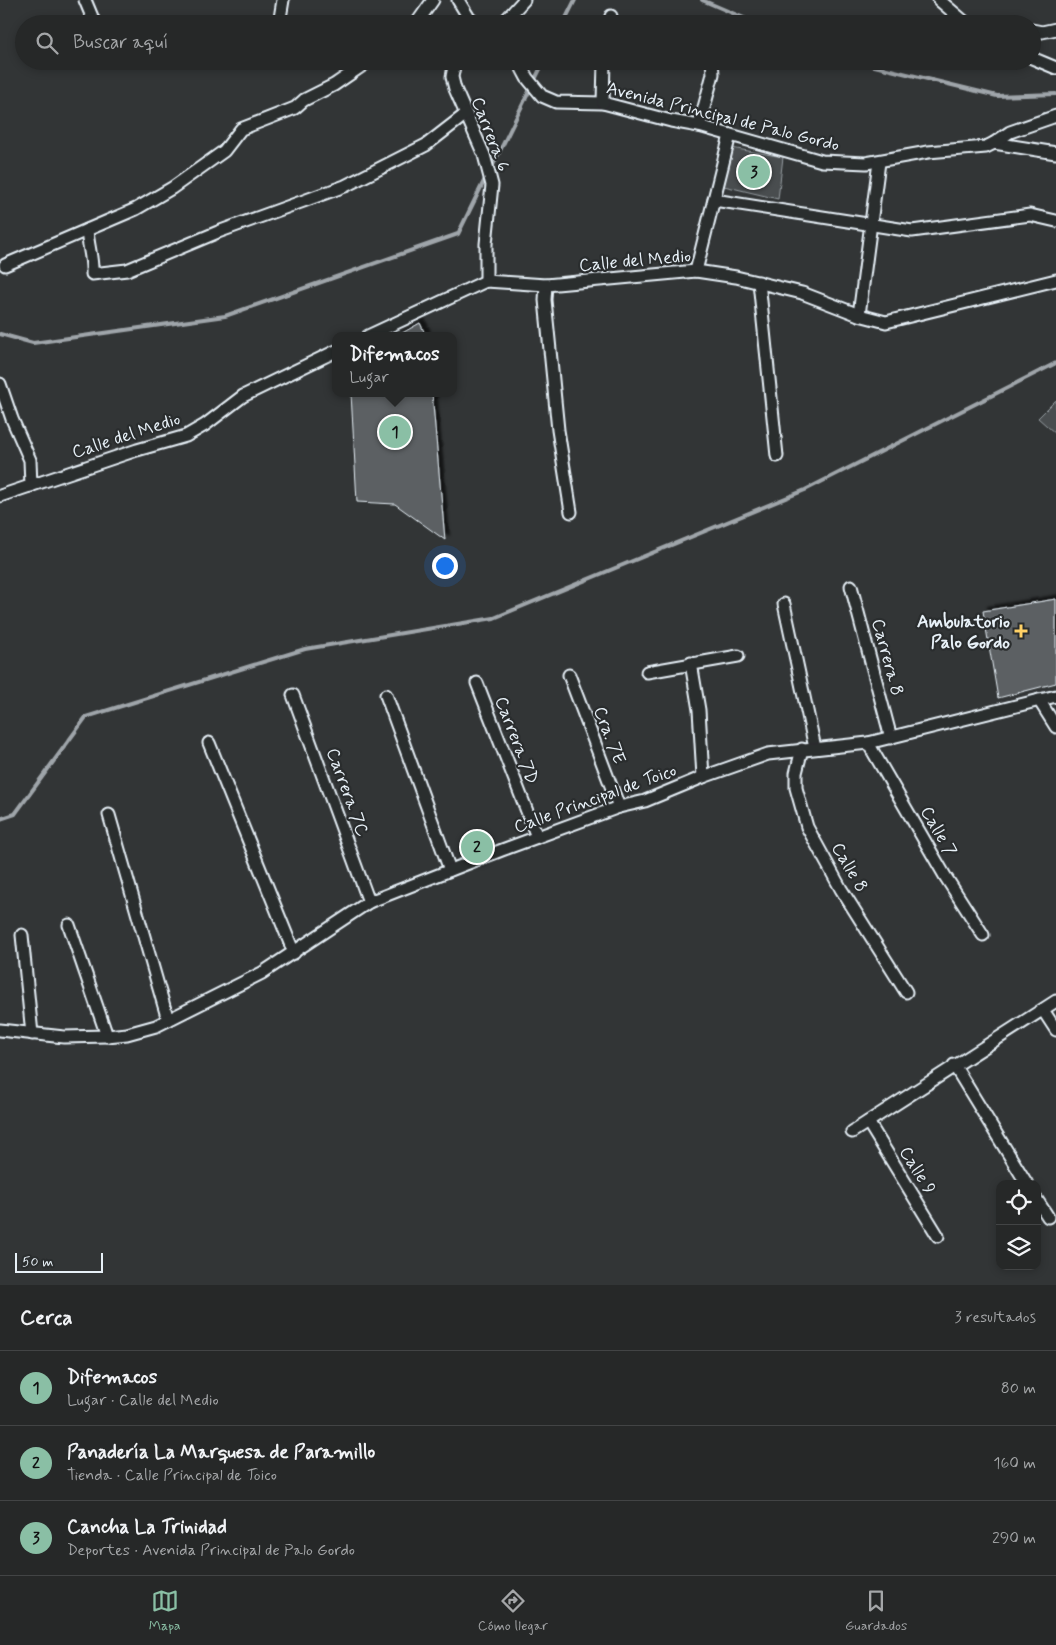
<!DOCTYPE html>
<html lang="es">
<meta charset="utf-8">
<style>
body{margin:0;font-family:Mynerve,sans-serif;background:#2e3030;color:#f1f3f6}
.controls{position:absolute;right:15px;bottom:15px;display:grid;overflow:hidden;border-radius:10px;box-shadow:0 2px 8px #0003}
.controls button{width:45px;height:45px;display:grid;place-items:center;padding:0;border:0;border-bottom:1px solid #424445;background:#262828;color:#f1f3f6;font:25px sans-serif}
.scale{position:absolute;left:15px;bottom:12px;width:88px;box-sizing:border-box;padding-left:5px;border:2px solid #e8f1f8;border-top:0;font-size:14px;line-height:18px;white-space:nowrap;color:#e8f1f8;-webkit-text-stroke:4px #2a2d2e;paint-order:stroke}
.you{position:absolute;left:444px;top:565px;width:18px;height:18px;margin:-12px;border:4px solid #fff;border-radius:50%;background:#1a73e8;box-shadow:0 0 0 8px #1a73e833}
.badge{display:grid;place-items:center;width:32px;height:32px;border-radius:50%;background:#8abfa5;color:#111;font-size:16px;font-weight:700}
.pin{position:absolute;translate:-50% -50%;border:2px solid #fff;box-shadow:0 1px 5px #0006}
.popup{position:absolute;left:332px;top:332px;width:125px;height:65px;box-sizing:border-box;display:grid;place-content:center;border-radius:10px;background:#262828;filter:drop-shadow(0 1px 4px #0005);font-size:16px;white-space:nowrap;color:#a4a6a8}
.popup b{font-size:19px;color:#f1f3f6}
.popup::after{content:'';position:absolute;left:50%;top:100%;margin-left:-10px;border:10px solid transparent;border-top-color:#262828}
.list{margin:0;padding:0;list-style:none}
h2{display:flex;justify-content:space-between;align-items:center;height:65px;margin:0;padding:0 20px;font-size:21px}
h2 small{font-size:16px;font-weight:400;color:#a4a6a8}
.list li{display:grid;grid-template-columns:32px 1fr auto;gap:15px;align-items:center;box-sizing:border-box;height:75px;padding:0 20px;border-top:1px solid #424445}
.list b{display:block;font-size:19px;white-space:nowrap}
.list p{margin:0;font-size:16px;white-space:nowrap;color:#a4a6a8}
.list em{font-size:16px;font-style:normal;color:#a4a6a8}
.icon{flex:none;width:28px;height:28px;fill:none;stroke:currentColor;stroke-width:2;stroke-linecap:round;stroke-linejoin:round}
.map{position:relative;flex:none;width:1056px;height:1285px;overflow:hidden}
.search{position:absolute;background:#262828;box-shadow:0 2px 8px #0003;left:15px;right:15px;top:15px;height:55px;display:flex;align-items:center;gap:12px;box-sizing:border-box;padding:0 18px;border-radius:28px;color:#a4a6a8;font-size:19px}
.sheet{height:290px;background:#262828}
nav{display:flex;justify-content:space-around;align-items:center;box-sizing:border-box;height:70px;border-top:1px solid #424445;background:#262828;font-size:14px;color:#a4a6a8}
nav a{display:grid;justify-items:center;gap:2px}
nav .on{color:#8abfa5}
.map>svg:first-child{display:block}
</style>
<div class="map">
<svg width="1056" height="1285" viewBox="0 0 1056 1285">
<defs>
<filter id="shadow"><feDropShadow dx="4.5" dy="-4.5" stdDeviation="1" flood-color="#0009"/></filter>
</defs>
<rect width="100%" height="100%" fill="#323536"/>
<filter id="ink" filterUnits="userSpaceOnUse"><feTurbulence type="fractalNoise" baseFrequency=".02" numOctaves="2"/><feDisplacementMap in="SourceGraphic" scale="10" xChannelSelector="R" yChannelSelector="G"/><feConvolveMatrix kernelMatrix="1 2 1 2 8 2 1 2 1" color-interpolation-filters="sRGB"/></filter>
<g filter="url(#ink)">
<g fill="#494d4f" stroke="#989fa4">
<path d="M731 148 783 157 778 199 724 186Z"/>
<path d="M1056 400V434L1038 418Z"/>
</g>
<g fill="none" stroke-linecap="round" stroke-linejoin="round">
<g stroke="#9fa5aa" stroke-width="4">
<path d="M702 0 758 24"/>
<path d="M563 24 575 0"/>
<path d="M854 61 997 96 1056 94"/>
<path d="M491 169 544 61"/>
<path d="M0 334 33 343 225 316 458 234 486 177"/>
<path d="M0 819 15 814 86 717 305 649 494 618 805 490 1056 363"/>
</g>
</g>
<g fill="#5c6063" stroke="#e8f1f8" filter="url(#shadow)">
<path d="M420 323 426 336H397Z"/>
<path d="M351 393H432L445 540 395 504 357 502Z"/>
<path d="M1056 599V683L998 698 983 611Z"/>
</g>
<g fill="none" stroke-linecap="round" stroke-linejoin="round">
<g stroke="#e8f1f8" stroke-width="15">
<g id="minor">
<path d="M85 0 95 24"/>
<path d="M458 0 469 18 476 24"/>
<path d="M939 0 967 24"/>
<path d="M279 24 283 0"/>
<path d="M416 24 433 0"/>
<path d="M502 24 524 0"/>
<path d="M609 24 611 16"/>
<path d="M1032 30 1042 32 1056 29"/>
<path d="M1032 58 1056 68"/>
<path d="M455 61 452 77 455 89 484 155 492 185 486 244V281"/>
<path d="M518 61 527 78 542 96 556 102 603 103 671 121 699 126 822 161 866 163 928 152 986 147 994 143 1056 153"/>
<path d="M603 103 604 61"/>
<path d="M699 126 713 74 712 61"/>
<path d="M994 143 1010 132 1056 116"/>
<path d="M714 200 912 231 1030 215 1056 221"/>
<path d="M87 230C88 246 93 259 92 274L127 270 218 232 345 186 426 145 466 114"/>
<path d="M5 265 136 209 172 188 224 151 241 129 295 108 304 100 334 85 369 61"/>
<path d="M696 271 730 135"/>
<path d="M759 282 777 456"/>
<path d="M546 285 545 300 558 430 571 512"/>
<path d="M859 315 879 162"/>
<path d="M368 336 486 281 546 285 696 271 736 277 802 293 859 315 886 322 1056 280"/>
<path d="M0 384 12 419 30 460 31 486"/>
<path d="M0 496 137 450 186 436 205 425 243 396 336 351"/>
<path d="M851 586 891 738"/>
<path d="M784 604 815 748"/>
<path d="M691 663 699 710 703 777"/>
<path d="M647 672 738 656"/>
<path d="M569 675 619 807"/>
<path d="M477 683 537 837"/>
<path d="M293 695 369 902"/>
<path d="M386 695 450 870"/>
<path d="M1039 700 1056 727"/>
<path d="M209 743 294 953"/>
<path d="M868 743 945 876 983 935"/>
<path d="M802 749 796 773V788L807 827 841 889 906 992"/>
<path d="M109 815 168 1020"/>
<path d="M69 925 107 1036"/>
<path d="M22 935 32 1034"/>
<path d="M1043 1010 1056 1030"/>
<path d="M0 1030 64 1037 107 1036 127 1034 156 1026 262 973 369 902 502 850 619 807 645 801 703 777 768 754 868 743 1056 696"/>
<path d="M954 1065 1027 1184"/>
<path d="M868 1122 938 1236"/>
<path d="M852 1132 1056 1001"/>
<path d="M1037 1200 1048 1217"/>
</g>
</g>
<use href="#minor" stroke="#2a2d2e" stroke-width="11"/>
</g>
</g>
<path fill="#ffd166" stroke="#2a2d2e" stroke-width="2" d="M1018.5 623.5h5v5h5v5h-5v5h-5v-5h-5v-5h5z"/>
<g text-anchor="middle" stroke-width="4.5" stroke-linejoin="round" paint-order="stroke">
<g font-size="18" fill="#e8f1f8" stroke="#2a2d2e">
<text transform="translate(723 116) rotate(14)" y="6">Avenida Principal de Palo Gordo</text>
<text transform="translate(491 134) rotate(69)" y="6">Carrera 6</text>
<text transform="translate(635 260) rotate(-5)" y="6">Calle del Medio</text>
<text transform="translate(126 435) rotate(-18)" y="6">Calle del Medio</text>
<text transform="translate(888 657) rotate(75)" y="6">Carrera 8</text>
<text transform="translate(610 735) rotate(69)" y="6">Cra. 7E</text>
<text transform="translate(517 740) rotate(69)" y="6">Carrera 7D</text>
<text transform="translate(348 792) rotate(70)" y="6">Carrera 7C</text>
<text transform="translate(595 798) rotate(-20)" y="6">Calle Principal de Toico</text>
<text transform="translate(939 831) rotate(60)" y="6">Calle 7</text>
<text transform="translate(850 867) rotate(60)" y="6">Calle 8</text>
<text transform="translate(918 1170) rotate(58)" y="6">Calle 9</text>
</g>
<g font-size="18" font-weight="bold" fill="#e8f1f8" stroke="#2a2d2e" text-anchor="end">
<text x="1010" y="627">Ambulatorio<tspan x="1010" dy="21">Palo Gordo</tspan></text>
</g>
</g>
</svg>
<div class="controls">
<button><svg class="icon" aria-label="locate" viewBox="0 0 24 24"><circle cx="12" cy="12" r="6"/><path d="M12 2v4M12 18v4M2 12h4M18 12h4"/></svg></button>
<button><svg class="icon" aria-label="layers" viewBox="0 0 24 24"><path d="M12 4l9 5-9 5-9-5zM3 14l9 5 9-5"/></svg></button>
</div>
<div class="scale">50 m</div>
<div class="you"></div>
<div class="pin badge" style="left:395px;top:432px">1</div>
<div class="popup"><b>Difemacos</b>Lugar</div>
<div class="pin badge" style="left:477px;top:847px">2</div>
<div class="pin badge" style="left:754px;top:172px">3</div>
<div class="search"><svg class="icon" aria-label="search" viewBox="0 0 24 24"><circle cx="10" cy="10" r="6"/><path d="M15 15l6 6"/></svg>Buscar aquí</div>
</div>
<section class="sheet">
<h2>Cerca<small>3 resultados</small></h2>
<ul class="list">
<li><span class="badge">1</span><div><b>Difemacos</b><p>Lugar · Calle del Medio</p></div><em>80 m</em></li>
<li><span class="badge">2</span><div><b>Panadería La Marquesa de Paramillo</b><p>Tienda · Calle Principal de Toico</p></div><em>160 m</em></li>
<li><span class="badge">3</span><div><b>Cancha La Trinidad</b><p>Deportes · Avenida Principal de Palo Gordo</p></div><em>290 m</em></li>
</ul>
</section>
<nav>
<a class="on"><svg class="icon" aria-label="map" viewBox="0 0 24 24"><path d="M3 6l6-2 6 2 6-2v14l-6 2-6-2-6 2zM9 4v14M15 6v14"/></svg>Mapa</a>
<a><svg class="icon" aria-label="directions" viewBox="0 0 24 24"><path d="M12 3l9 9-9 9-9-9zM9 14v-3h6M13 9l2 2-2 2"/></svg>Cómo llegar</a>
<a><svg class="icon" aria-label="saved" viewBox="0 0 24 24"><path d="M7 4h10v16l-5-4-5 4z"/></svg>Guardados</a>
</nav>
